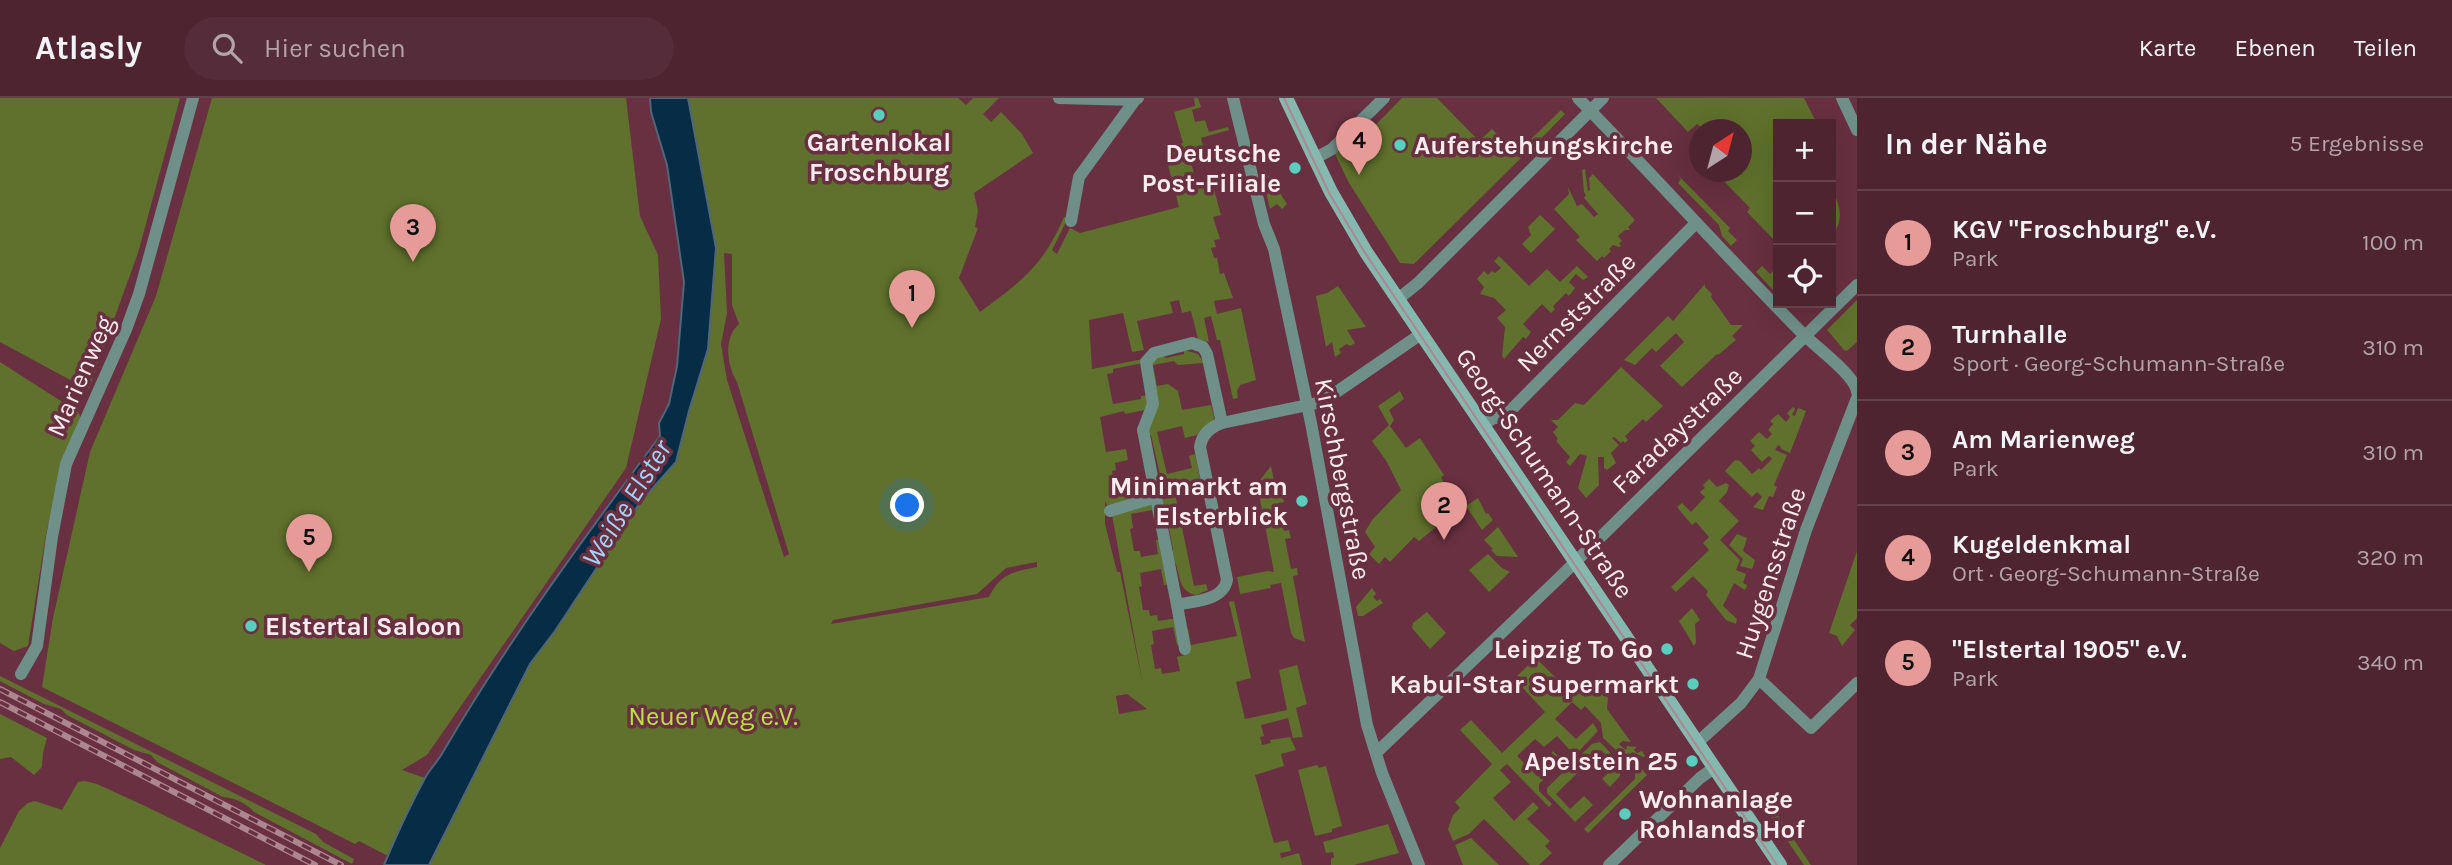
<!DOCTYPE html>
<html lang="de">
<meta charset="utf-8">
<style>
body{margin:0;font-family:Karla,sans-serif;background:#552c39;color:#f1f3f6}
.controls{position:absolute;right:21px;top:21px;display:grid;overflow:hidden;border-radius:0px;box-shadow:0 7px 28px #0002}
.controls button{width:63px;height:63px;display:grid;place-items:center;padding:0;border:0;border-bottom:2px solid #65414d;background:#4e2431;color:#f1f3f6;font:35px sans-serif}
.compass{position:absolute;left:1689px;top:21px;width:63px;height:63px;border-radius:50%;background:#4e2431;box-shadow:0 7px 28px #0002;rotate:36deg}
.you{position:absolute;left:908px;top:408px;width:24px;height:24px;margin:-18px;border:5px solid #fff;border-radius:50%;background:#1a73e8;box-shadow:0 0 0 10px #1a73e833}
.badge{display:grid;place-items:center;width:46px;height:46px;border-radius:50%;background:#e69b98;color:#111;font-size:23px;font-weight:700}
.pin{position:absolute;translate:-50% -58px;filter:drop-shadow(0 2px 4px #0008)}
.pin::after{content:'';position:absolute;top:37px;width:24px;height:21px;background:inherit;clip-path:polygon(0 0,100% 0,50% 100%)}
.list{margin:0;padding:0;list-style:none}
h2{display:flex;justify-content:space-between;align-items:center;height:91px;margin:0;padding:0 28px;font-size:30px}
h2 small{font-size:23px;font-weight:400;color:#b3a4ab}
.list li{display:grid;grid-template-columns:46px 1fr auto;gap:21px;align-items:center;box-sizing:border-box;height:105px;padding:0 28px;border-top:2px solid #65414d}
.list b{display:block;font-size:26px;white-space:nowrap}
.list p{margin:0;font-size:23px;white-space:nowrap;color:#b3a4ab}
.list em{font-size:23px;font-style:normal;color:#b3a4ab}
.icon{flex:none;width:38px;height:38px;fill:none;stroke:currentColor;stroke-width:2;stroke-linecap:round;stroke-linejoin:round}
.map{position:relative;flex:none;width:1857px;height:767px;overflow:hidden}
header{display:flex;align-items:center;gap:42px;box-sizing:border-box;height:98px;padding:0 35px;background:#4e2431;border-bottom:2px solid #65414d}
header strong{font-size:33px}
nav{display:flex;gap:38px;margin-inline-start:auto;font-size:24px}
.search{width:490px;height:63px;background:#552c39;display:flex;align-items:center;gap:18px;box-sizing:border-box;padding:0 24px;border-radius:38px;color:#b3a4ab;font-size:26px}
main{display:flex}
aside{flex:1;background:#4e2431}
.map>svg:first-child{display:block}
</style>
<header>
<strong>Atlasly</strong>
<div class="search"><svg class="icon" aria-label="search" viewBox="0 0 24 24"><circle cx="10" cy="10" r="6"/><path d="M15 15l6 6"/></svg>Hier suchen</div>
<nav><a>Karte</a><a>Ebenen</a><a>Teilen</a></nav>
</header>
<main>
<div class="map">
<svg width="1857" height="767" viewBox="0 0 1857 767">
<rect width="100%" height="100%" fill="#683041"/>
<g fill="#5f712c" fill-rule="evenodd">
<path d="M0 0H180L138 155 89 290H85L0 244Z"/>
<path d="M212 0H626L640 118 658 157 661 221 626 370 427 657 402 672 425 680 388 758 359 743 355 746 42 589 53 520 90 354 156 198Z"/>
<path d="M688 0H958L966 7 973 0H999L983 16 991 24 1001 14 1022 36 1033 55 974 95 978 113 975 129 978 130 959 180 980 214C1022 183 1043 168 1064 119L1068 120 1052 152 1057 156 1070 130 1080 135 1179 109 1164 51 1183 45 1174 14 1195 8 1194 0H1198L1201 9 1192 12 1195 24 1205 22 1209 34 1228 29 1229 32 1201 40 1204 52 1189 57 1198 91 1213 88 1221 117 1213 119 1220 141 1214 142 1216 149 1211 150 1214 160H1217L1220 176 1224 175 1233 200 1214 203 1217 216 1241 210 1256 282 1240 287 1237 293 1238 300 1233 301 1220 242H1217L1211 218 1204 220 1209 244 1198 241 1191 213 1182 215 1179 202 1170 204 1173 215 1137 223 1144 252 1132 254 1123 215 1089 222 1092 271 1143 261V265L1113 271V275L1107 276 1113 306 1141 301V298L1148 297 1149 305 1145 312 1125 316 1124 313 1100 319 1106 354 1126 351 1128 362 1115 365 1116 372 1112 373 1116 395 1122 397 1151 393 1152 397 1107 408 1105 403V426L1117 474H1120L1143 587 1112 417 1154 405 1158 428H1155L1152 412 1131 416 1133 430 1130 431 1134 453H1140L1141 459 1158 456 1156 442 1162 441 1170 486 1164 487 1161 471 1140 475 1142 488 1139 489 1143 512H1149L1150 518 1157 517 1158 523 1177 520 1179 546 1177 547 1173 529 1152 533 1154 546 1151 547 1155 571 1161 570 1162 576 1180 573 1177 559 1189 556 1184 530 1188 531 1191 547 1237 538 1229 504 1234 503 1251 580 1236 584 1245 621 1287 612 1279 572 1297 567 1307 606 1296 610 1303 639 1293 640 1288 620 1261 627 1264 638 1260 639 1262 647 1271 645 1270 642 1290 639 1296 652 1281 656 1284 668 1255 677 1274 745 1288 742 1291 753 1280 755 1281 760 1299 755 1302 767H429L530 566 555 533 639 406 676 364 689 313 708 251 716 150ZM724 155 732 156V207L739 226C723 240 727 267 737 284L789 456 784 459 727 282 721 246 727 215ZM1037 464V469C1013 474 1001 475 989 499L831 526 833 522 977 496 1006 470ZM1127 596 1147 611 1119 616 1116 598Z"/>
<path d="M1402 0H1437L1479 43 1492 31 1521 60 1414 166 1400 165 1349 85 1334 54 1346 41 1354 49Z"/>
<path d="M1656 0H1804L1817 26H1778V146L1747 114 1750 110 1715 74H1742V32L1701 31 1702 30 1697 26 1688 34Z"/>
<path d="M1561 12 1565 16 1528 54 1523 49Z"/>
<path d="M1585 71 1588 93 1590 92 1589 80 1593 76 1635 122 1628 129 1630 132H1625L1618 138 1622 143 1619 145 1621 148 1619 149 1613 147 1609 151 1611 153 1604 160 1602 158 1597 163 1576 142 1580 139 1554 111 1569 96 1568 89 1577 108 1582 106 1594 119 1598 116 1584 100 1586 97 1584 94 1582 72Z"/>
<path d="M1265 72 1287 106 1282 111 1277 106 1270 111 1261 74Z"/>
<path d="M1676 75 1730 130 1728 133 1737 142 1731 148 1722 138 1719 127 1678 85 1681 81Z"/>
<path d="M1831 88C1840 108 1845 121 1831 140Z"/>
<path d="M1540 117 1555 131 1531 155 1522 146 1531 137 1528 129Z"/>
<path d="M1499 158 1529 188 1547 171 1560 184 1577 168 1588 179 1583 182 1576 176 1569 184 1575 190 1569 198 1566 195 1553 208 1555 211 1551 215 1542 206 1523 226 1531 234 1526 241 1523 239 1504 261 1502 258 1505 229 1497 220 1506 212 1494 200 1480 196 1484 189 1477 181 1484 173 1488 177 1492 173 1495 175 1501 170 1494 163Z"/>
<path d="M1762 168 1770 176 1778 168 1777 196 1756 174Z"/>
<path d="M1705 186V189L1712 196 1711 199 1731 227H1743L1732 238 1736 242 1718 257 1717 256 1682 289 1660 268 1684 244 1676 235 1656 254 1652 250 1635 267 1624 262 1668 218 1673 223Z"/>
<path d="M1338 188 1366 229 1347 232 1355 245 1350 248 1347 246 1339 251 1341 255 1335 259 1332 244 1326 249 1316 198 1327 195Z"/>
<path d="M1857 202V244L1848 252 1845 253 1827 232Z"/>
<path d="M1184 252 1198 256 1204 265 1178 267 1174 263 1153 267 1157 288 1168 286 1178 293 1182 312 1211 307 1215 323 1204 329 1197 337 1185 340 1182 328 1157 334 1167 376 1192 370 1189 358 1195 356 1201 385 1159 395 1157 383 1160 377 1151 337H1147L1151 264 1162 257 1166 260 1184 256Z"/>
<path d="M0 264 78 314 81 320 62 365 46 436 28 548 14 553 0 545Z"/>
<path d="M1621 269 1663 308 1646 324 1643 321 1625 338 1628 342 1625 345 1623 343 1621 345 1614 339 1612 340 1619 347 1611 355 1616 365 1607 372 1604 370V359H1598L1599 387 1586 400 1578 390 1587 358 1580 356 1570 368 1566 364 1570 359 1556 343 1558 341 1553 334 1558 329 1551 322H1558L1575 305 1584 307Z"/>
<path d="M1400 293 1404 301 1389 312 1394 322 1390 328 1406 350 1420 340 1444 377 1441 379C1451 398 1440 404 1427 416L1436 429 1419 443 1414 439 1390 464 1385 459 1379 466 1369 456 1375 449 1365 434 1372 422 1401 392 1387 364 1372 343 1389 327 1378 308Z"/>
<path d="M1793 309 1795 311 1792 317 1795 318 1798 310 1806 313 1790 355 1781 351V349L1778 347 1775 352 1787 357 1774 387 1777 389 1773 399 1769 398 1763 412 1753 409 1762 399 1757 394 1752 399 1725 373 1735 362 1740 363 1752 376 1759 370 1761 372 1772 361 1769 358 1762 364 1751 352 1755 348 1750 343 1759 334 1767 341 1772 336 1768 332 1773 326 1770 323 1778 316 1786 324 1790 319 1787 315Z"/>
<path d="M1271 368 1277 397H1282L1284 404 1278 405 1284 433 1289 432 1291 440 1285 441 1291 471 1297 470 1298 477 1293 478 1305 544 1294 540 1291 535 1281 485 1270 487 1271 490 1240 496 1237 479 1268 473 1274 474 1257 386Z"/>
<path d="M1709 381 1717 389 1726 385 1729 387 1727 394 1719 403 1739 423 1720 442 1740 462 1736 472 1746 476 1743 485 1747 487 1745 492 1734 485 1723 508 1737 521 1736 526 1726 522 1706 497 1708 493 1693 478 1676 494 1671 489 1709 452 1703 445 1709 439 1696 424 1692 427 1677 409 1682 405 1691 414 1705 399 1700 394 1705 390 1703 387Z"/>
<path d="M1204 392 1205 397 1201 398 1200 394 1176 400 1194 488 1206 486 1208 492 1196 497C1174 492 1183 472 1171 458L1173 451 1165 411 1162 409 1160 402Z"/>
<path d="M1478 400 1486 416 1488 415 1493 422 1482 432 1466 408Z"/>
<path d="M1498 429 1518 459 1497 458 1491 452 1493 451 1484 442Z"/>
<path d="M1737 436 1747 440 1743 453 1755 462 1752 471 1740 468 1743 461 1729 447Z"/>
<path d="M1857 453V520L1850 527 1855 532 1842 548 1837 538 1829 535Z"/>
<path d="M1488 456 1502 470 1510 474 1489 494 1469 472Z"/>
<path d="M1372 490 1376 496 1373 499 1377 503 1380 501 1383 505 1363 518H1358L1356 509Z"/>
<path d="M1692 510 1700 522 1695 526 1696 545 1694 548 1679 523Z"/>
<path d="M1427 514 1446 535 1430 551 1412 530 1413 525Z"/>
<path d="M1536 560 1567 591 1575 584 1581 590 1598 578 1603 585 1599 588 1608 600 1607 611 1631 644 1623 643 1619 646 1626 652 1627 648 1637 649 1634 652 1637 655 1642 653 1645 658 1643 659 1632 654 1630 657 1647 677 1588 735 1584 731 1635 681V670L1603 640 1601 625 1585 608 1581 612 1572 604 1555 621 1576 641 1593 625 1598 633 1579 653 1569 651 1557 638 1544 649 1535 641 1517 658 1538 679 1556 662 1551 657 1553 653 1563 663 1539 686V693L1552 706 1549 709 1507 666 1500 672 1511 684 1493 700 1514 723 1533 704 1539 710 1527 721 1550 743 1545 748 1552 755 1539 767H1530L1484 721 1469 736 1453 743 1448 731 1453 717 1460 710 1455 704 1492 666 1460 632 1471 622 1502 655 1545 614 1522 589 1525 586 1517 578Z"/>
<path d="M0 578 316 736 323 744 354 761 352 766 254 714C246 705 235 700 223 699L157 664 151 657 134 652 67 617 61 611 44 606 0 583Z"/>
<path d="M0 616 47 640 43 655 42 669 34 677 11 659 0 661Z"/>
<path d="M1600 644 1620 665V678L1610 689 1602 681 1616 667 1601 652 1556 696 1570 711 1584 698 1593 707 1575 724 1547 695V690L1592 646Z"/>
<path d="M1317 667 1319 670 1326 668 1342 728 1332 731V734L1315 738 1298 672Z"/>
<path d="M85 683 97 686 145 708 266 767H0V750L19 713 28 705 35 703 62 712 78 684Z"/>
<path d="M1768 703 1811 767H1804L1763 707Z"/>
<path d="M1388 726 1399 755 1354 767H1331V761L1334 759 1333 754 1326 755 1323 744Z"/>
<path d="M1471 740 1499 767H1463L1455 747Z"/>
</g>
<path fill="#072d46" stroke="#506679" stroke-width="2" d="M650 0H688L716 150 708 251 689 313 676 364 641 403 555 533 530 566 429 767H384C396 738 410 708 425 680 430 671 438 663 443 654 508 543 583 441 660 338L659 325 669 306 677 268 684 184 667 67 651 14Z"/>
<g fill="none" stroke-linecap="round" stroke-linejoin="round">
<g stroke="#6f8f89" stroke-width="12">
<path d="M1059 0 1135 2 1138 0"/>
<path d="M1233 0 1264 126 1274 151 1311 325 1367 627 1382 675 1419 767"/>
<path d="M1578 0C1654 78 1727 159 1803 236 1816 249 1856 278 1857 294"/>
<path d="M1842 0 1857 32"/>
<path d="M1314 61 1332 51 1384 0"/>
<path d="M1071 123 1079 79 1135 2"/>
<path d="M1398 201 1418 185 1603 0"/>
<path d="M1192 245 1203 249 1207 256 1222 325C1210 329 1202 336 1200 349L1227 482C1223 503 1194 503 1177 507L1143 332 1153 306 1146 264 1154 255Z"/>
<path d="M1222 325 1322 304 1421 236"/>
<path d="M1483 327 1492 321 1507 316 1696 125"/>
<path d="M1110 413 1156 399"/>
<path d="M1177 507 1185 551"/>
<path d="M21 576 37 548 52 439 66 366 127 229 139 196 193 0"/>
<path d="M1759 581 1811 630 1857 585"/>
<path d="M1697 645 1741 605 1759 581 1806 432 1857 300"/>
<path d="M1376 655 1559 480 1857 187"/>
<path d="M1609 767 1700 680 1714 670"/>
</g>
<path stroke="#85b8af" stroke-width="14" d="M1286 0 1331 94 1366 154 1780 767"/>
<path stroke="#ac8791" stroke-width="2" d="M1284 0 1329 95 1365 155 1777 767"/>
<g stroke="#ac8791" stroke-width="6">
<g id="rail">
<path d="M0 591 341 767"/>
<path d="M0 604 315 767"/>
</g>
</g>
<use href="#rail" stroke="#683041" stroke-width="3.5" stroke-dasharray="10" stroke-linecap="butt"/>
</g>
<g fill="#5acebd" stroke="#683041" stroke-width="2.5">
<circle cx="879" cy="17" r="7"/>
<circle cx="1400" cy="47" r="7"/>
<circle cx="1295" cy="70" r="7"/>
<circle cx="1302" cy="403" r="7"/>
<circle cx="251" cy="528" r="7"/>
<circle cx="1667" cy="551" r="7"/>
<circle cx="1693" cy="586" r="7"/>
<circle cx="1692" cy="663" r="7"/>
<circle cx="1625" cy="716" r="7"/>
</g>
<g text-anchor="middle" stroke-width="7" stroke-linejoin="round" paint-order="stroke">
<g font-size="26" font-weight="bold" fill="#fbecef" stroke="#683041" text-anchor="end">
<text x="879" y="53" text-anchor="middle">Gartenlokal<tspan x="879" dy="30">Froschburg</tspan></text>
<text x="1414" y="56" text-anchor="start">Auferstehungskirche</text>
<text x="1281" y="64">Deutsche<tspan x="1281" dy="30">Post-Filiale</tspan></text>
<text x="1288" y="397">Minimarkt am<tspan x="1288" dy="30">Elsterblick</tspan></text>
<text x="265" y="537" text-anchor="start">Elstertal Saloon</text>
<text x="1653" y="560">Leipzig To Go</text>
<text x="1679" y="595">Kabul-Star Supermarkt</text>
<text x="1678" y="672">Apelstein 25</text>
<text x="1639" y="710" text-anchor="start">Wohnanlage<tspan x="1639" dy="30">Rohlands Hof</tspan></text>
</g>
<g font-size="26" fill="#fbecef" stroke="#683041">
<text transform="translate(1576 214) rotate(-45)" y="9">Nernststraße</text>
<text transform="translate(80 278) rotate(-66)" y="9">Marienweg</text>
<text transform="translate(1677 332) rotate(-44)" y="9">Faradaystraße</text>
<text transform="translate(1545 375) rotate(56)" y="9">Georg-Schumann-Straße</text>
<text transform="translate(1343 381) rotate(79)" y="9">Kirschbergstraße</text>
<text transform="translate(1770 475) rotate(-72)" y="9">Huygensstraße</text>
</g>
<g font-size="26" fill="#bae141" stroke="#683041">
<text x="713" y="627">Neuer Weg e.V.</text>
</g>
<g font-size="28" font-style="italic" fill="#a3d3fa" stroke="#683041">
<text transform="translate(626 405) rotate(-58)" y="10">Weiße Elster</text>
</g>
</g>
</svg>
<div class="controls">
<button>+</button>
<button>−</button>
<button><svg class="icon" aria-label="locate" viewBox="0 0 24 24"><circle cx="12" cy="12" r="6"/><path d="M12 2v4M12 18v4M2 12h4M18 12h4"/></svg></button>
</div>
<svg class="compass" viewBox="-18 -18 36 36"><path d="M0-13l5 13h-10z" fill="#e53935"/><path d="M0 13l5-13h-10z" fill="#b3a4ab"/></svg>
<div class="you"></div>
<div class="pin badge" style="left:912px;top:230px">1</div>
<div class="pin badge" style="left:1444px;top:442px">2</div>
<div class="pin badge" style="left:413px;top:164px">3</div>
<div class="pin badge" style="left:1359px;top:77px">4</div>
<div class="pin badge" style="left:309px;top:474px">5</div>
</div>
<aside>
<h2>In der Nähe<small>5 Ergebnisse</small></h2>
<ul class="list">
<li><span class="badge">1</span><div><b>KGV &quot;Froschburg&quot; e.V.</b><p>Park</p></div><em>100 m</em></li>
<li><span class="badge">2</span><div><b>Turnhalle</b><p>Sport · Georg-Schumann-Straße</p></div><em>310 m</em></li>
<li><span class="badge">3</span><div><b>Am Marienweg</b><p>Park</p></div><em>310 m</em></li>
<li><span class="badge">4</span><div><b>Kugeldenkmal</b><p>Ort · Georg-Schumann-Straße</p></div><em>320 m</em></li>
<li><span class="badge">5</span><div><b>&quot;Elstertal 1905&quot; e.V.</b><p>Park</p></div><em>340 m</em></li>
</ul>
</aside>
</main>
